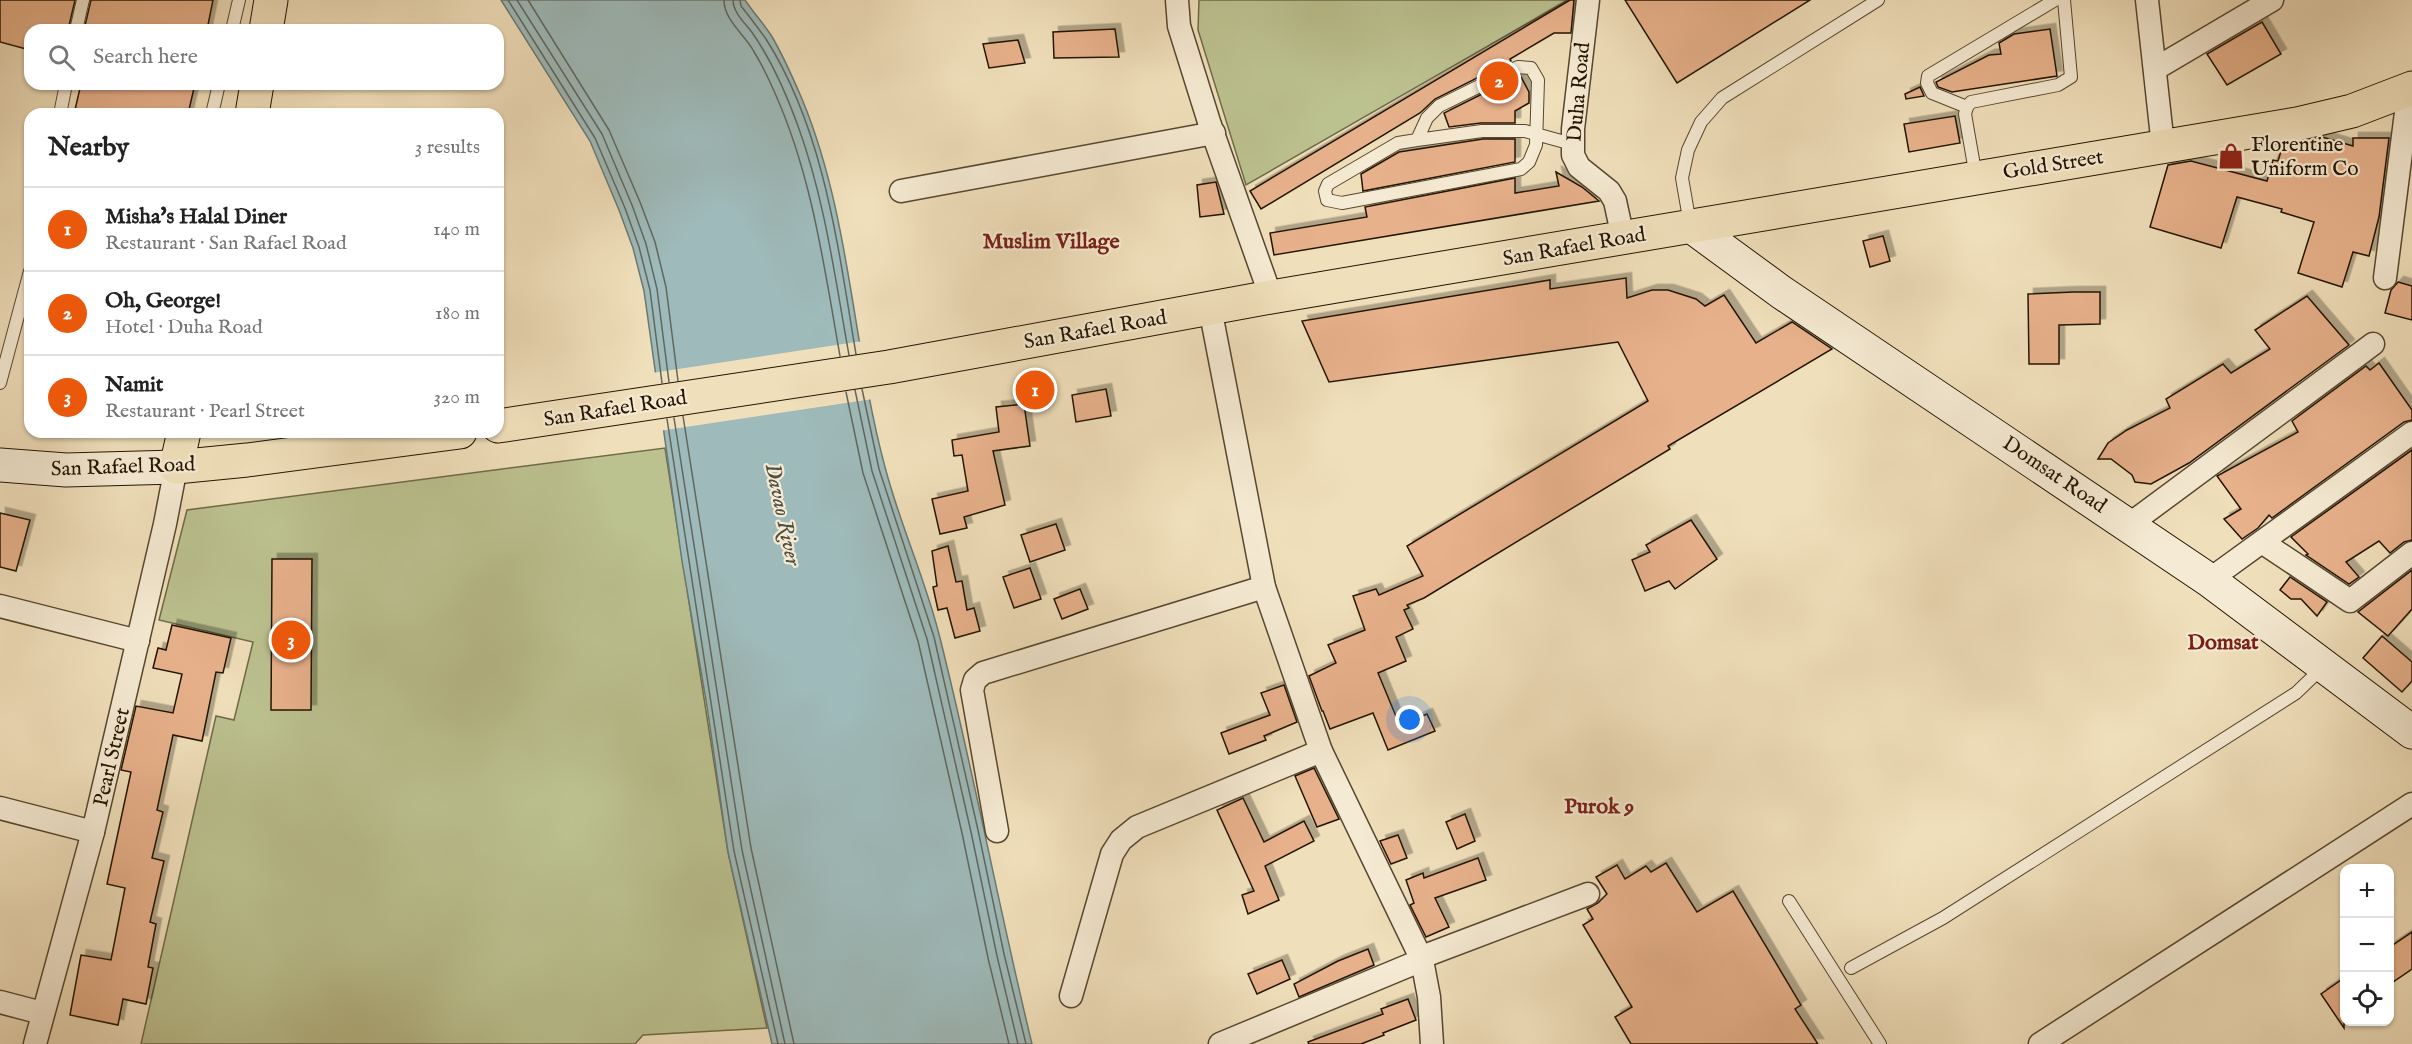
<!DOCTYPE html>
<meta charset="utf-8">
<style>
body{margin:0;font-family:"IM FELL English",serif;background:#f6f6f6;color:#222}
.controls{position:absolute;right:18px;bottom:18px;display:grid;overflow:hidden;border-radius:12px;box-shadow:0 2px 4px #0004}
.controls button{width:54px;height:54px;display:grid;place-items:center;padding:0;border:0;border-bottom:2px solid #e0e0e0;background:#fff;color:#222;font:30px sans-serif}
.you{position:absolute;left:1410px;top:720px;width:21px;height:21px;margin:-15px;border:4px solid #fff;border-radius:50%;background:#1a73e8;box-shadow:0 0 0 9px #1a73e833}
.badge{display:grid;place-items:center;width:39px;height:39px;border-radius:50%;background:#ea580c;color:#fff;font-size:20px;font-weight:700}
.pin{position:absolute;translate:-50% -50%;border:3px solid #fff;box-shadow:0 2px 6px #0006}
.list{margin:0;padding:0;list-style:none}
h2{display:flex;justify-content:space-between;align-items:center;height:78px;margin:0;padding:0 24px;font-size:26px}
h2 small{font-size:20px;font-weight:400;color:#767676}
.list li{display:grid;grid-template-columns:39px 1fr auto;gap:18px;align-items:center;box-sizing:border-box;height:84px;padding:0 24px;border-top:2px solid #e0e0e0}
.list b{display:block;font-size:22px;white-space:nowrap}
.list p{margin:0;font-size:20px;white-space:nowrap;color:#767676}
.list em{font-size:20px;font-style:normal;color:#767676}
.icon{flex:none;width:33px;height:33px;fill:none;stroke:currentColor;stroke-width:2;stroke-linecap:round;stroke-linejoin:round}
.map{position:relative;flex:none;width:2412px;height:1044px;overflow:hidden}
.search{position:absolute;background:#fff;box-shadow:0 2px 4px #0004;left:24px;top:24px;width:480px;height:66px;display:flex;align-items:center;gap:15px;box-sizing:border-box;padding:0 21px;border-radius:18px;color:#767676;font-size:22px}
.panel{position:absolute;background:#fff;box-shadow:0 2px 4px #0004;left:24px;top:108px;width:480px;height:330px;border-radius:18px}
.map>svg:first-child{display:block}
</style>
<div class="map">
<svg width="2412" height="1044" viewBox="0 0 2412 1044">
<defs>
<filter id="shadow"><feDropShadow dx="5.5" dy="-5.5" stdDeviation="0" flood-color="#0004"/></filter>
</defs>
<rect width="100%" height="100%" fill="#f0dfbb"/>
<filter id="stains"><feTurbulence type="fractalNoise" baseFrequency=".00333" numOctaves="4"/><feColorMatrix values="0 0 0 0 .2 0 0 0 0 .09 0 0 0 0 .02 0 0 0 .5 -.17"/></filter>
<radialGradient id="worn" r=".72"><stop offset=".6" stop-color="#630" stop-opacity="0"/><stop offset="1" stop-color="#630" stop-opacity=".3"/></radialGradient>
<g fill="#bbc18f" stroke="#706a48" stroke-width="1.5">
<path d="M1199 0H1568L1246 185 1198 30Z"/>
<path d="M665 448 728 852 767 1028 643 1035 635 1044H141L216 716 234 720 253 642 159 620 187 510Z"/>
</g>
<path fill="#9ebaba" stroke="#6d7870" stroke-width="1.5" d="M501 0H745C753 12 763 23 771 35 783 55 793 78 802 99 851 217 852 345 885 467 900 525 926 580 940 638 974 773 999 909 1032 1044H772L728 852 707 706 682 561 644 291 633 248 619 210 590 141Z"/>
<path fill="#f0dfbb" d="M863 341 873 399 659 431 652 373Z"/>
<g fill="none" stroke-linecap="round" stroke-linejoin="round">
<g stroke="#61675d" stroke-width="1.5">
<path d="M508 0 595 138 625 208 639 247 650 290 662 383"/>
<path d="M517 0 602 134 632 205 646 244 657 289 669 382"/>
<path d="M528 0 609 130 640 202 655 242 666 287 678 381"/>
<path d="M724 0C724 20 744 34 753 50 761 63 768 77 774 91 812 175 824 266 840 356"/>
<path d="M733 0C733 12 744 22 751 31 771 59 786 93 798 126 825 200 835 278 849 355"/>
<path d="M740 0 741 6C750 17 758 28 766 39 825 132 838 248 856 354"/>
<path d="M862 389 879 469 934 637 978 830 1004 954 1026 1044"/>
<path d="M855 390 872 471 927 639 971 832 997 956 1018 1044"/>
<path d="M846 392 863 473 918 641 962 833 988 958 1009 1044"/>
<path d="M683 416 751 848 794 1044"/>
<path d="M674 418 742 850 785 1044"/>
<path d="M667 419 734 851 778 1044"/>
</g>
</g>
<g fill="#e7b18b" stroke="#241400" stroke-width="1.5" filter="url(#shadow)">
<path d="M0 0H75L68 30H30V50L0 42Z"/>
<path d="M91 0H213L207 30H84Z"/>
<path d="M1570 0H1574L1571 33H1554L1510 59 1511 61 1435 99 1420 113 1261 209 1250 191Z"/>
<path d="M1625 0H1810L1677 83Z"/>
<path d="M2262 22 2281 54 2227 85 2207 54Z"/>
<path d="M1115 29 1119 57 1054 58 1053 32Z"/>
<path d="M2050 29 2057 76 1952 92 1938 87 1936 82 1989 55 2001 54 1999 43 2014 34Z"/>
<path d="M1018 40 1025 63 989 68 983 44Z"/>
<path d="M1520 75 1529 92V103L1515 111V123H1481L1449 127 1444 113Z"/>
<path d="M81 84H195L188 114H74Z"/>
<path d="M1920 87 1924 96 1906 99 1905 94Z"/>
<path d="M1955 116 1960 143 1909 152 1904 124Z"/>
<path d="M2322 137 2353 146V138H2389L2379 217 2369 256 2353 252 2342 287 2298 273 2314 222 2281 212 2282 209 2237 197 2221 248 2150 227 2168 165 2191 161 2267 181 2273 160 2278 161 2283 145 2295 143 2308 147 2310 140Z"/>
<path d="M1483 139H1515V162L1363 191 1361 174 1399 152Z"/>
<path d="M1556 172 1582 187 1599 201 1274 255 1270 233 1367 217 1365 207 1515 178V193L1559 186Z"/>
<path d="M1216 182 1224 214 1200 217 1197 185Z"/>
<path d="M1883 236 1890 261 1870 267 1863 241Z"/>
<path d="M1626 278 1627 298 1652 290H1668L1696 299 1705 306 1724 295 1756 343 1792 322 1832 349 1668 446 1670 449 1424 598 1407 605 1409 608 1404 610 1413 629 1396 637 1406 661 1378 673 1400 726 1427 714 1435 731 1388 750 1373 713 1330 729 1323 711H1322L1309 676 1336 663 1328 645 1365 630 1353 596 1376 589 1379 595 1423 576 1407 546 1648 401 1618 342 1329 382 1302 321 1550 280V289Z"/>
<path d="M2398 282 2412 286V320L2385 313 2391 290Z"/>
<path d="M2073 292H2100V324L2059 325V364H2029L2028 294Z"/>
<path d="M2307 296 2349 345 2189 463 2151 484 2135 482 2132 475 2111 459H2098L2108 443 2127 430 2170 408 2166 399 2223 364 2231 373 2270 349 2255 330Z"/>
<path d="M2379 363 2412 410V420L2404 422 2272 518 2269 515 2258 528 2242 539 2224 519 2241 509 2217 476 2298 432 2292 421 2366 366 2370 370Z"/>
<path d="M1106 389 1111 416 1076 422 1072 395Z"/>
<path d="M1024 404 1030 446 993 451 1005 505 964 517 967 528 940 534 932 499 968 491 962 455 954 456 952 440 999 432 996 407Z"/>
<path d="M2412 450V540L2404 542 2390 553 2379 541 2346 562 2359 577 2349 584 2306 555 2308 554 2291 537Z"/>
<path d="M0 513 30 520 16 571 0 567Z"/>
<path d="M1691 520 1717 559 1675 589 1669 581 1645 591 1632 560 1650 552 1646 545Z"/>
<path d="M1056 524 1065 550 1030 562 1021 535Z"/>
<path d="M948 546 956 582 962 581 967 610 974 608 980 631 955 638 947 608 938 610 933 587 937 586 932 551Z"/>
<path d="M272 559H312L311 710H271Z"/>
<path d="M1030 568 1041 599 1014 608 1003 577Z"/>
<path d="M2412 570V609L2388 636 2358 612Z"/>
<path d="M2290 577 2327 602 2317 616 2301 599H2291L2280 590Z"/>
<path d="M1080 589 1088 609 1062 619 1054 599Z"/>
<path d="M172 625 231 638 223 673 216 672 202 741 173 735 157 810 163 812 152 858 164 861 150 922 156 924 148 967 153 968 146 1004 123 999 118 1025 70 1015 81 955 111 960 125 888 107 884 131 772 121 770 136 706 173 713 182 674 153 668 158 648 166 650Z"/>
<path d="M2382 636 2412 662V681L2402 692 2363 658Z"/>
<path d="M1284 685 1297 722 1264 736 1266 740 1229 754 1221 733 1270 715 1261 693Z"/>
<path d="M1314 768 1339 819 1317 827 1295 776Z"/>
<path d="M1243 798 1264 842 1304 821 1314 841 1265 866 1279 900 1248 914 1242 895 1254 891 1217 810Z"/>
<path d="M1465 814 1475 841 1457 849 1446 822Z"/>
<path d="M1398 835 1407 858 1391 864 1380 841Z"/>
<path d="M1478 858 1486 880 1435 898 1449 927 1426 937 1410 905 1414 903 1406 880 1423 873 1424 878Z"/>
<path d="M1666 863 1697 912 1733 891 1801 1005 1795 1009 1818 1044H1631L1615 1017 1632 1007 1583 925 1593 919 1587 909 1598 903 1607 894 1596 877 1617 865 1625 879 1646 866 1651 872Z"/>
<path d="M2412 932V969L2390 984V947Z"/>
<path d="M1368 949 1374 965 1299 997 1294 984 1338 961Z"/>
<path d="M1282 960 1290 979 1257 994 1248 974Z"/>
<path d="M2344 978V1028L2321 994Z"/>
<path d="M1408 999 1416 1020 1383 1033 1384 1035 1361 1044H1309L1308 1042 1383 1014 1381 1009Z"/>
</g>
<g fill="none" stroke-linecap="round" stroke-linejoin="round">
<g stroke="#57472f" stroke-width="14">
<g id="lane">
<path d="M76 30 83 0"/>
<path d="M232 30 239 0"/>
<path d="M1967 107 1932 93 1927 83 1928 76 2055 0"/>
<path d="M60 114 66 84"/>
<path d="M212 114 219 84"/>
<path d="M1417 140 1427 118 1439 106 1518 67 1531 68 1538 80 1536 145 1529 162 1521 169 1342 203 1327 200 1325 191 1328 184 1398 143 1417 140 1482 131H1525L1572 144"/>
<path d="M1976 177 1965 114 1967 107 1971 102 2058 85 2071 77 2064 0"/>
<path d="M1690 224 1682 178 1688 150 1701 122 1722 98 1878 0"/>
<path d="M0 383 30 271"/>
<path d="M1789 901 1880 1044"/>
<path d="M1851 968 1943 918 2296 693 2322 668"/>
</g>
</g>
<g stroke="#57472f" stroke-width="25">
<g id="street">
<path d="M1177 0 1179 26 1210 125 1271 297"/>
<path d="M1588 0 1573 129V155L1579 167 1609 191 1615 201 1623 238"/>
<path d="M2147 0 2163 146"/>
<path d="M2155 69 2272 0"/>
<path d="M901 191 1214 133"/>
<path d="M2385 278 2409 89"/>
<path d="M1210 308 1264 587 1321 751 1422 960 1429 997 1432 1044"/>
<path d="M2130 524 2373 344"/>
<path d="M2262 542 2350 601 2412 553"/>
<path d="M2209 580 2412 433"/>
<path d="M0 606 138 641"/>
<path d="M0 808 93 832"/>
<path d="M997 831 972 690 975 680 983 673 1264 587"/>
<path d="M1071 996 1112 854 1121 840 1137 827 1321 751"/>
<path d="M0 1002 42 1013"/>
<path d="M35 1044 93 832 165 524 176 467"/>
<path d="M1220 1044 1422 960 1427 955 1588 894"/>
<path d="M2040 1044 2412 804"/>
</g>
</g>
<g stroke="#241400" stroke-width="35">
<g id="secondary">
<path d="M1691 226 1781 292 2209 580 2412 732"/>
<path d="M0 465 66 470 176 467"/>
</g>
</g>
<g stroke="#241400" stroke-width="35">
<g id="primary">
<path d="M266 30 271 0"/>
<path d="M252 114 257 84"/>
<path d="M498 426 889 367 1271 297 2297 124 2352 111 2412 88"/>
<path d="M184 432 176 467 247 460 460 432"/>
</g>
</g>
<use href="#lane" stroke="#f5ead3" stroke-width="12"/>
<use href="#street" stroke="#f5ead3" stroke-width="22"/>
<use href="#secondary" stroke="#f5ead3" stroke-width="33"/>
<use href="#primary" stroke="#f0dfbb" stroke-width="33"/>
</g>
<defs>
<g id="shop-bare" transform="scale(2.07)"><path d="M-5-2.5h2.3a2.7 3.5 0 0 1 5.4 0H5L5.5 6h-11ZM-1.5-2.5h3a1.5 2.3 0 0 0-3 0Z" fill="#8f2418" stroke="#f5ead3" stroke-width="2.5" paint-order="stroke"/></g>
</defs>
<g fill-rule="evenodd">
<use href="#shop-bare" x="2231" y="156"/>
</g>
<g text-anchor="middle" stroke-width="4.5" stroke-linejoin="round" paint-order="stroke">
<g font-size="21" fill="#241400" stroke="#f5ead3">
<text transform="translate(1578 92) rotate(-85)" y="7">Duha Road</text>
<text transform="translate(2053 164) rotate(-9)" y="7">Gold Street</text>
<text transform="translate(1574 246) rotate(-10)" y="7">San Rafael Road</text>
<text transform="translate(1095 329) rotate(-10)" y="7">San Rafael Road</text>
<text transform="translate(615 408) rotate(-9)" y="7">San Rafael Road</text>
<text transform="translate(123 466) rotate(-2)" y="7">San Rafael Road</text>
<text transform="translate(2055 474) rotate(34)" y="7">Domsat Road</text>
<text transform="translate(111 757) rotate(-77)" y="7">Pearl Street</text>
</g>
<g font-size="21" fill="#241400" stroke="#f5ead3" text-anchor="start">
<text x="2251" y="151">Florentine<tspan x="2251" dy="24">Uniform Co</tspan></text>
</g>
<g font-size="22" font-weight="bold" fill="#7a1f14" stroke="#f5ead3">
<text x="1051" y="248">Muslim Village</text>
<text x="2223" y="649">Domsat</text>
<text x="1599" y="813">Purok 9</text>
</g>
<g font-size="22" font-style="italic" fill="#4f4e41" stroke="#f5ead3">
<text transform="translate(784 514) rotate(78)" y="8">Davao River</text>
</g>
</g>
<rect width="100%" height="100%" filter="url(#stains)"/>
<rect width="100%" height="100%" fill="url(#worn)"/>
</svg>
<div class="controls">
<button>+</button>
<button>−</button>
<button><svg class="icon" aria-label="locate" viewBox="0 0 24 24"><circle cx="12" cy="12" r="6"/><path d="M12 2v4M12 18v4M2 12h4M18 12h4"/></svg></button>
</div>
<div class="you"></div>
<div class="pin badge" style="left:1035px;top:390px">1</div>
<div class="pin badge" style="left:1499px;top:81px">2</div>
<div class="pin badge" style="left:291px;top:640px">3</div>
<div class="search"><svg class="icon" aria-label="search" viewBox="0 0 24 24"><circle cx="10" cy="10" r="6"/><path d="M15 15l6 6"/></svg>Search here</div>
<section class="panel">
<h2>Nearby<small>3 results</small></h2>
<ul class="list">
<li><span class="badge">1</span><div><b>Misha's Halal Diner</b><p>Restaurant · San Rafael Road</p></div><em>140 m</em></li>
<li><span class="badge">2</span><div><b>Oh, George!</b><p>Hotel · Duha Road</p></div><em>180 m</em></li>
<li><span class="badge">3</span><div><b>Namit</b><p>Restaurant · Pearl Street</p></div><em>320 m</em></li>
</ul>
</section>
</div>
